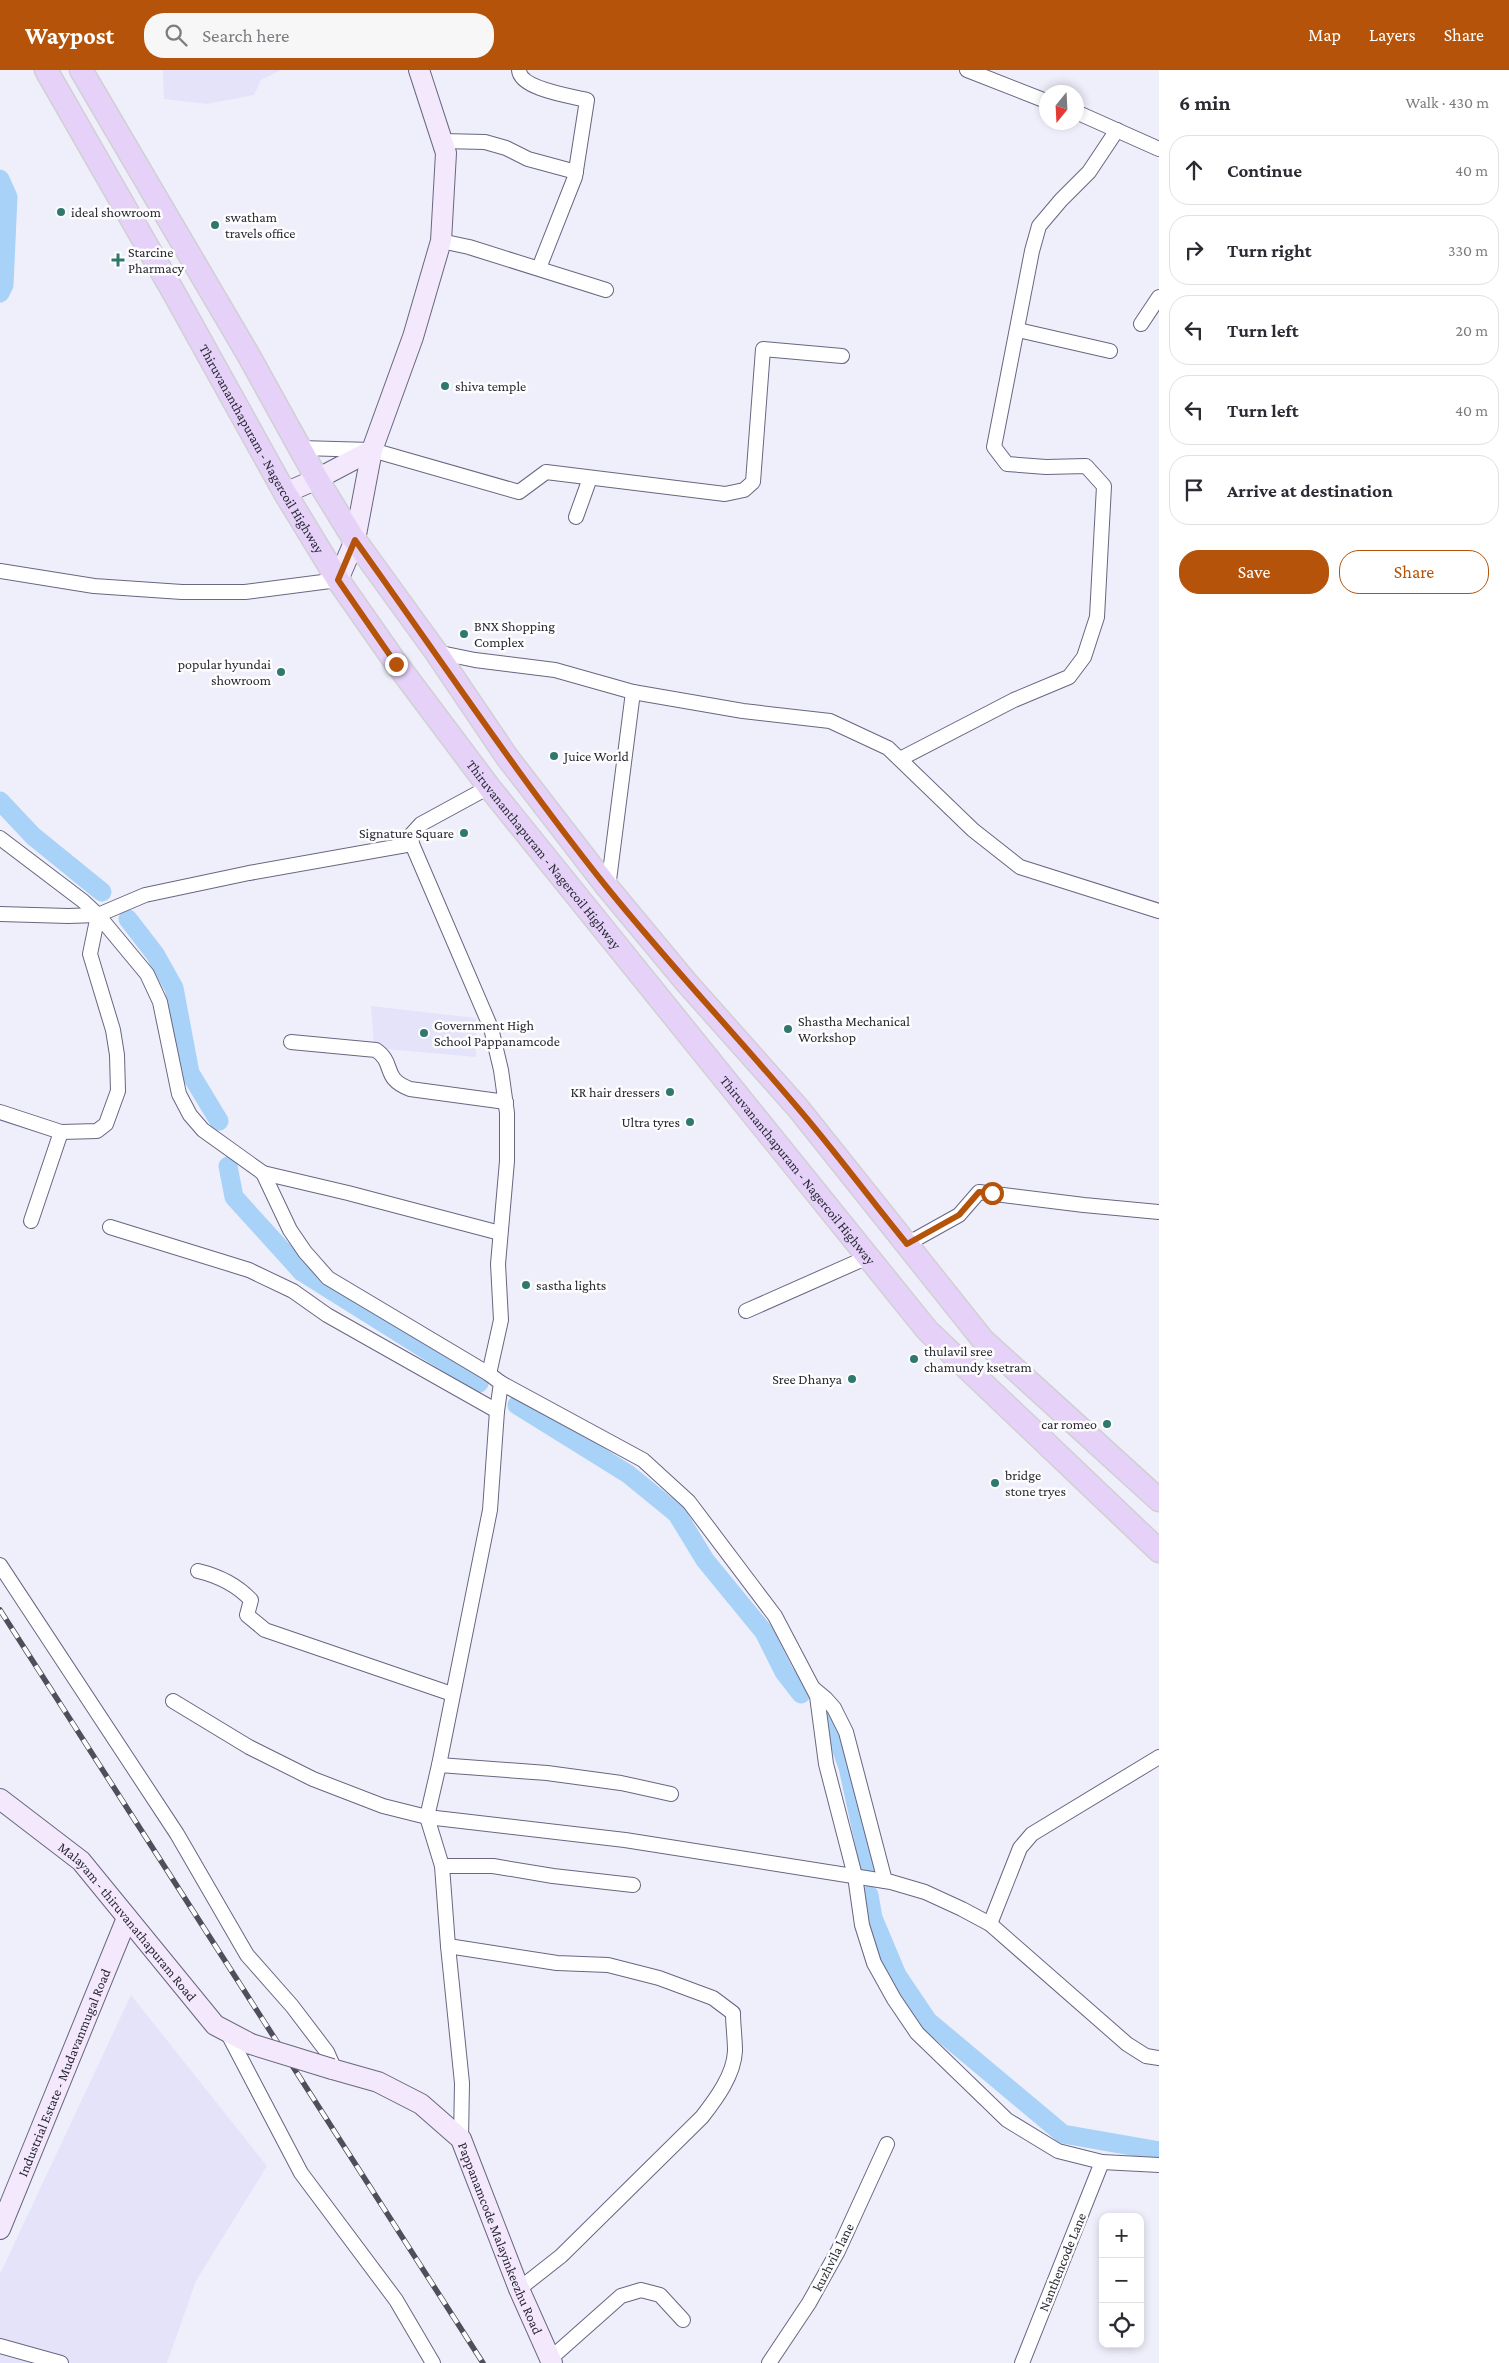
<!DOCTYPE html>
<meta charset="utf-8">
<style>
body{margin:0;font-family:"Crimson Pro",serif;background:#f7f7f7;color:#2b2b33}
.controls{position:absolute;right:15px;bottom:15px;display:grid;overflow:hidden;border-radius:10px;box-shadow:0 2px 8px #0003}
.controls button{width:45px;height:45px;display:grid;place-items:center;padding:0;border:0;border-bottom:1px solid #e1e1e2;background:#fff;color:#2b2b33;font:25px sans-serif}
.compass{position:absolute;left:1039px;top:15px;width:45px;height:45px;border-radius:50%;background:#fff;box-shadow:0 2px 8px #0003;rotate:198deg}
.stop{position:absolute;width:15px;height:15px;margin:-11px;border:4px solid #b45309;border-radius:50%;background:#fff}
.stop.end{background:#b45309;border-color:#fff;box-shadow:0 1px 5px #0008}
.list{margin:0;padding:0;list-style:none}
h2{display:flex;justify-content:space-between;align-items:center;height:65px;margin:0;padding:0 20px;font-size:21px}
h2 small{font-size:16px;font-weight:400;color:#7c7c81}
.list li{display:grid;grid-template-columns:32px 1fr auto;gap:15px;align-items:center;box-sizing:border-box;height:70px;margin:0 10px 10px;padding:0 10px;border:1px solid #e1e1e2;border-radius:20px}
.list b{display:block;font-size:19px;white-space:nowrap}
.list em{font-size:16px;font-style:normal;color:#7c7c81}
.actions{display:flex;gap:10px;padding:15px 20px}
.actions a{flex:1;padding:11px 0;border:1px solid #b45309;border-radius:20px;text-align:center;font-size:18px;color:#b45309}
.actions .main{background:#b45309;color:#fff}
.icon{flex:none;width:28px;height:28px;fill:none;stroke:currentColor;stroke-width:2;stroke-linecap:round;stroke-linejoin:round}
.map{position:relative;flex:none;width:1159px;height:2293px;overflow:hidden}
header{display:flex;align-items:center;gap:30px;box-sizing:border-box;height:70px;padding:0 25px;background:#b45309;color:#fff}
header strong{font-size:24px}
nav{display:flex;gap:28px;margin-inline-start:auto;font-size:18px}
.search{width:350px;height:45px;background:#f7f7f7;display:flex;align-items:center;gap:12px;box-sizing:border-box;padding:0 18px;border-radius:20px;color:#7c7c81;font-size:19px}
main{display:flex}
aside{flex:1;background:#fff}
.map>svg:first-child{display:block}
</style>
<header>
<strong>Waypost</strong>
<div class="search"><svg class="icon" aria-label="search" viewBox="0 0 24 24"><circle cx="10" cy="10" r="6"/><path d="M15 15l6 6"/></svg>Search here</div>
<nav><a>Map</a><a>Layers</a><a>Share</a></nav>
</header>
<main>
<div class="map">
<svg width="1159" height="2293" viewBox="0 0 1159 2293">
<rect width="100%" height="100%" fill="#efeffb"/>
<g fill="#e4e3fa">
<path d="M163 0H281L261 10 254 25 207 34 164 29Z"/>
<path d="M371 936 476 948V987L374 978Z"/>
<path d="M131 1925 267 2096 196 2211 167 2293H0V2204Z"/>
</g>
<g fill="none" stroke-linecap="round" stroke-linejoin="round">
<g stroke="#a8d2f7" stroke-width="19">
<path d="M0 109 8 127 4 215 0 223"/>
<path d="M0 731 33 766 102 822"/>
<path d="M128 849 155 884 174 918 190 1003 219 1051"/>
<path d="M228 1096 234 1127 302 1202 479 1313"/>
<path d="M517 1335 628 1404 677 1444 705 1490 764 1562 784 1602 801 1624"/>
<path d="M830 1647 848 1697 869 1794"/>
<path d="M869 1825 873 1848 897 1905 928 1951 1063 2064 1159 2081"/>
</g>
<g stroke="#686681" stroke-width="16">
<g id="street">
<path d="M519 0C520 19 571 26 587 30L575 107 539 198"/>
<path d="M967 0 1046 31"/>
<path d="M1076 42 1159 79"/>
<path d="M442 71 485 72 506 78 528 89 576 102"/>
<path d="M441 171 469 177 606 220"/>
<path d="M1141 254 1159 227"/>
<path d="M1018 260 1110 281"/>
<path d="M300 378 372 380 519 422 546 402 725 424 744 420 753 412 763 279 842 286"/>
<path d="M576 447 590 408"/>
<path d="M0 501 94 516 182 522H245L338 510"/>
<path d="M436 582 475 590 555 600 633 622 743 641 830 651 888 678 973 760 1020 797 1159 841"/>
<path d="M900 689 1014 630 1069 607 1084 587 1097 547 1104 416 1086 396 1046 397 1007 394 994 377 1032 181 1039 156 1061 130 1089 102 1117 60"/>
<path d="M0 768 83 831 98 845 147 904 160 932 179 1024 190 1045 203 1060 263 1103 290 1160 305 1182 328 1208 489 1304"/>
<path d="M608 818 633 622"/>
<path d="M0 844 68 846 98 845 145 825 249 803 412 774"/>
<path d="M291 972 376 980C396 994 381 1008 410 1019L506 1032"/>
<path d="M0 1042 61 1062 97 1061 106 1054 118 1021 117 985 113 960 90 884 98 845"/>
<path d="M263 1103 348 1123 500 1163"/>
<path d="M31 1151 61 1062"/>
<path d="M110 1157 249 1200 293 1221 327 1245 497 1341"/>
<path d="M907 1174 959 1145 979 1122 1084 1135 1159 1142"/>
<path d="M746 1241 868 1187"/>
<path d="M501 1313 643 1390 689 1432 775 1546 817 1626 826 1694 855 1806 862 1855 874 1893 894 1929 917 1963 1007 2050 1058 2081 1102 2092 1159 2095"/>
<path d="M0 1495 177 1764 247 1885 292 1936 327 1982 335 2000"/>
<path d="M198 1501C219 1506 236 1514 251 1530L247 1545 265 1560 452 1624"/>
<path d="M814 1619 826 1629 834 1638 846 1662 885 1811"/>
<path d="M173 1631 249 1677 313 1709 383 1736 427 1747 625 1770 891 1812 925 1822 962 1839 990 1854 1127 1974 1146 1986 1159 1988"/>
<path d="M439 1695 547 1703 621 1713 671 1724"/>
<path d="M442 1796H493L553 1806 633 1815"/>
<path d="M990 1854 1020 1778 1032 1764 1159 1687"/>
<path d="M448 1876 557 1893 608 1895 659 1908 713 1928 733 1943C733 1955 735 1969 735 1981 734 2005 716 2029 702 2047L561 2186 519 2219"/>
<path d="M227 1962 301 2103 396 2230 433 2293"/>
<path d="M461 2069 462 2013 448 1876 442 1796 427 1747 439 1695 490 1440 497 1341 501 1313 489 1304 501 1250 498 1194 507 1091V1043L501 1000 491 958 412 774 411 765 421 754 489 717"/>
<path d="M0 2276 61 2293"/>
<path d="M550 2289 621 2226 641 2220 660 2225 683 2250"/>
<path d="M769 2293 809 2233 838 2181 887 2074"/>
<path d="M1022 2293 1102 2092"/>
</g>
</g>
<g stroke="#686681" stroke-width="22">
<g id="secondary">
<path d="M285 423 317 409 372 380 413 267 441 171 446 83 419 0"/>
<path d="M338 510 355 470 372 380"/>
<path id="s1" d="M0 1729 81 1791 215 1955 251 1974"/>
<path id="s2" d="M332 1999 378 2012 421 2034 461 2069 519 2219 552 2293"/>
<path id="s3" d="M0 2159 127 1848"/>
</g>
</g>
<g stroke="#d0d0d2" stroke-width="25">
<g id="primary">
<path id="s4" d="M46 0 174 223 285 423 338 510 396 593 489 717 927 1260 1159 1481"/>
<path d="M81 0 249 286 317 409 352 466 436 582 507 687 608 818 686 912 798 1038 983 1270 1159 1430"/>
</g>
</g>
<use href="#street" stroke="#fff" stroke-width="14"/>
<use href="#secondary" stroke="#f3e8fc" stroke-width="20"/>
<use href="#primary" stroke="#e6d2f9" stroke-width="22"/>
<g stroke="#4f4e5a" stroke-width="5.5">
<path id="rail" d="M0 1540 483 2293"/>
</g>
<use href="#rail" stroke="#fdfdfd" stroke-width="4" stroke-dasharray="11" stroke-linecap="butt"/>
<g stroke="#686681" stroke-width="22" stroke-linecap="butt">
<path id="secondary-bridge" d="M251 1974 332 1999"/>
</g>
<use href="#secondary-bridge" stroke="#f3e8fc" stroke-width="20"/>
</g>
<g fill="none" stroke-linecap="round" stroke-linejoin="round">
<path stroke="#b45309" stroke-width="6" d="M396 594 338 510 355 470C439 587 519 708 609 820 669 894 735 964 797 1037 835 1081 870 1129 907 1174L959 1145 979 1122 992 1123"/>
</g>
<g fill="#30776d" stroke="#fdfdfd" stroke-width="2">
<circle cx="61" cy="142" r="5"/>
<circle cx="215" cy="155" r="5"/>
<path d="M115.5 182.5h5v5h5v5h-5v5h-5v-5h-5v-5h5z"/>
<circle cx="445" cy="316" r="5"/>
<circle cx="464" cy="564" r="5"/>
<circle cx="281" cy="602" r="5"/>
<circle cx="554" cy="686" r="5"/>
<circle cx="464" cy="763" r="5"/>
<circle cx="788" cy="959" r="5"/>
<circle cx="424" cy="963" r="5"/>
<circle cx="670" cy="1022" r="5"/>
<circle cx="690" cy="1052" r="5"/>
<circle cx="526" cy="1215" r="5"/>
<circle cx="914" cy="1289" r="5"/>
<circle cx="852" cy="1309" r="5"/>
<circle cx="1107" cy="1354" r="5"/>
<circle cx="995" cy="1413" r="5"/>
</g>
<g text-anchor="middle" stroke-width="5" stroke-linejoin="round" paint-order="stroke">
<g font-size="14" fill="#292834" stroke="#fdfdfd" text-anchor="start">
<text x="71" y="147">ideal showroom</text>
<text x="225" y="152">swatham<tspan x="225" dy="16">travels office</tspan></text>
<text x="128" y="187">Starcine<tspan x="128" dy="16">Pharmacy</tspan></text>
<text x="455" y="321">shiva temple</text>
<text x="474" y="561">BNX Shopping<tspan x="474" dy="16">Complex</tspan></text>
<text x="271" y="599" text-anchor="end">popular hyundai<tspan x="271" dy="16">showroom</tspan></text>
<text x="564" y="691">Juice World</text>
<text x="454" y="768" text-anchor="end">Signature Square</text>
<text x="798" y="956">Shastha Mechanical<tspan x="798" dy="16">Workshop</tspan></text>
<text x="434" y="960">Government High<tspan x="434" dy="16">School Pappanamcode</tspan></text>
<text x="660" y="1027" text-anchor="end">KR hair dressers</text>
<text x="680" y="1057" text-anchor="end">Ultra tyres</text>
<text x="536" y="1220">sastha lights</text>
<text x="924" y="1286">thulavil sree<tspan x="924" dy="16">chamundy ksetram</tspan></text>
<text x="842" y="1314" text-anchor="end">Sree Dhanya</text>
<text x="1097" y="1359" text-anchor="end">car romeo</text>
<text x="1005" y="1410">bridge<tspan x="1005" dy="16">stone tryes</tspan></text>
</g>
<g font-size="14" fill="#292834" stroke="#fdfdfd">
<text dy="5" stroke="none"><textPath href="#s4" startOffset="436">Thiruvananthapuram - Nagercoil Highway</textPath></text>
<text dy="5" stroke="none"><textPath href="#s4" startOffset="931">Thiruvananthapuram - Nagercoil Highway</textPath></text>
<text dy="5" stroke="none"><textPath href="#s4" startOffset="1336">Thiruvananthapuram - Nagercoil Highway</textPath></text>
<text dy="5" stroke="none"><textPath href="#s1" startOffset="178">Malayam - thiruvanathapuram Road</textPath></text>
<text dy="5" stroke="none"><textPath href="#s3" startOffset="169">Industrial Estate - Mudavanmugal Road</textPath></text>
<text dy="5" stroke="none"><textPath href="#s2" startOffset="256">Pappanamcode Malayinkeezhu Road</textPath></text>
<text transform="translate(833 2187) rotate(-63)" y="5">kuzhvila lane</text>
<text transform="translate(1062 2192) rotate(-68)" y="5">Nanthencode Lane</text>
</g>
</g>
</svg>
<div class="controls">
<button>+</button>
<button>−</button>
<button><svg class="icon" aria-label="locate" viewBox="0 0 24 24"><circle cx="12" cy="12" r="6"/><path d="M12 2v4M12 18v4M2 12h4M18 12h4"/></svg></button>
</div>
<svg class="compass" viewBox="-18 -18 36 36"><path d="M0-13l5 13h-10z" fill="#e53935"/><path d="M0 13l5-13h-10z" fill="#7c7c81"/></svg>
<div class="stop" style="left:992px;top:1123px"></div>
<div class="stop end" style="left:396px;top:594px"></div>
</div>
<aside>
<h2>6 min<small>Walk · 430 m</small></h2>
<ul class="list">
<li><svg class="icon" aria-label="ahead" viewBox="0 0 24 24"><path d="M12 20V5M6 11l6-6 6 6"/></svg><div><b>Continue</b></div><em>40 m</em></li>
<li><svg class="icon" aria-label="right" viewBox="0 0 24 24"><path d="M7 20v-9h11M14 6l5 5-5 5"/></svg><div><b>Turn right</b></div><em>330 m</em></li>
<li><svg class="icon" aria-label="left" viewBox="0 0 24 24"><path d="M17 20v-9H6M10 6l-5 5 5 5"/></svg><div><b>Turn left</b></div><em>20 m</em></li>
<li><svg class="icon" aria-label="left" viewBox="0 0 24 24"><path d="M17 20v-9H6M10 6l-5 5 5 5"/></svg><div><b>Turn left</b></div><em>40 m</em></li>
<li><svg class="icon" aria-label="arrive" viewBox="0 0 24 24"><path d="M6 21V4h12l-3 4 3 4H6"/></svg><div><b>Arrive at destination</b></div></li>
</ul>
<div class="actions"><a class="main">Save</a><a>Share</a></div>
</aside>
</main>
